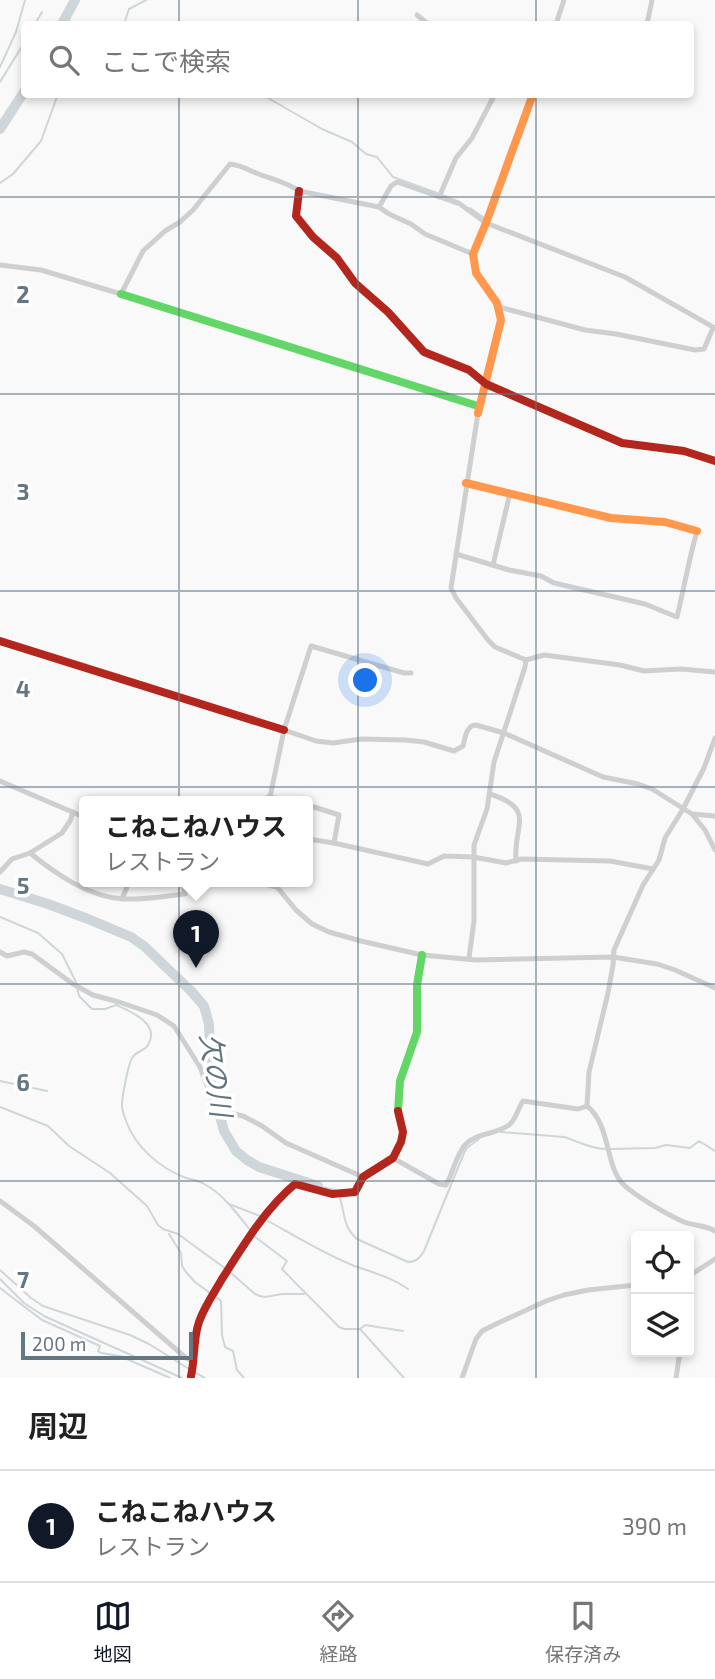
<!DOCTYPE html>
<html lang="ja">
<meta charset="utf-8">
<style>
body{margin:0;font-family:"Exo 2","Noto Sans JP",sans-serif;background:#f2f2f2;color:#222}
.controls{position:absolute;right:21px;bottom:21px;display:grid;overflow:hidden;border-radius:7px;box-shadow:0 4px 10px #0003}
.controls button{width:63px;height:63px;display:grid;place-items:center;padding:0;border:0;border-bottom:2px solid #e0e0e0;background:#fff;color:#222;font:35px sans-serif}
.scale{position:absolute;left:21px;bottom:18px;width:172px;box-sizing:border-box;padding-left:7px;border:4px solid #657683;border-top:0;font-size:19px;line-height:24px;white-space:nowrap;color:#657683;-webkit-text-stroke:5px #fff;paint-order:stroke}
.you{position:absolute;left:366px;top:681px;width:24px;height:24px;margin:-18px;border:5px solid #fff;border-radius:50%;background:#1a73e8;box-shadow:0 0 0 10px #1a73e833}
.badge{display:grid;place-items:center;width:46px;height:46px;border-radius:50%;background:#111827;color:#fff;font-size:23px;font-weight:700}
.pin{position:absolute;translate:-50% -58px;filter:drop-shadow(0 2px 4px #0008)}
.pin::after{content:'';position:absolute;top:37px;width:24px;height:21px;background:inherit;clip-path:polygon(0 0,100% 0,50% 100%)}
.popup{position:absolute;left:79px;top:796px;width:234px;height:91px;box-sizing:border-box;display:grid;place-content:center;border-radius:7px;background:#fff;filter:drop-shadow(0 2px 5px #0005);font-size:23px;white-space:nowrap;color:#767676}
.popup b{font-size:26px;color:#222}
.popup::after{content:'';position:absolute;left:50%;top:100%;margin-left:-14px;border:14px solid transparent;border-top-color:#fff}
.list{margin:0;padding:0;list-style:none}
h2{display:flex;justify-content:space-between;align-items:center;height:91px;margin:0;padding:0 28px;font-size:30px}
h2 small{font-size:23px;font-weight:400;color:#767676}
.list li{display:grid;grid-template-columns:46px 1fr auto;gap:21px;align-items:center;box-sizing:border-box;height:112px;padding:0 28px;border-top:2px solid #e0e0e0}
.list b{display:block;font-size:26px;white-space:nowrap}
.list p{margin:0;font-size:23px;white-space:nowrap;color:#767676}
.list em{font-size:23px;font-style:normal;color:#767676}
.icon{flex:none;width:38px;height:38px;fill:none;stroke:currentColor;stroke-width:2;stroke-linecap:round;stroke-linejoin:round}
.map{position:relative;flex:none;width:715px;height:1378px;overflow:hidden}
.search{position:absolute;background:#fff;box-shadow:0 4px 10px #0003;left:21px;right:21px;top:21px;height:77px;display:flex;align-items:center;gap:18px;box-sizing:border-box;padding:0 24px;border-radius:7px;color:#767676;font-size:26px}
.sheet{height:203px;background:#fff}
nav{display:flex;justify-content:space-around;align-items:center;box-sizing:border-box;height:98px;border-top:2px solid #e0e0e0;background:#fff;font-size:19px;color:#767676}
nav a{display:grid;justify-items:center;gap:4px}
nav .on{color:#111827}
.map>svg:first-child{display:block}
</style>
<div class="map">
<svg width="715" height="1378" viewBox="0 0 715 1378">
<rect width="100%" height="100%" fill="#f9f9f9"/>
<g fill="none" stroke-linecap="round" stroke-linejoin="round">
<g stroke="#ced6d9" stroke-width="2">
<path d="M35 24 42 12"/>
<path d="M124 24 129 9 146 0"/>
<path d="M0 67 16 32 25 0"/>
<path d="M0 82 24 43"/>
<path d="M261 94 322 129 352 142 366 154 377 157 393 177 437 193"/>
<path d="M0 183 13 174 41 141 58 94"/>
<path d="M442 195 460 202"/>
<path d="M470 208 483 217"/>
<path d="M0 917 38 933 62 954 76 982"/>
<path d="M77 987 79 996 92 1009H105L116 1005C130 1011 161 1024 148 1045 145 1051 136 1051 132 1058 128 1065 122 1097 122 1105 122 1111 124 1115 126 1121 136 1148 160 1168 186 1178 193 1180 200 1181 206 1185 224 1195 238 1215 251 1231"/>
<path d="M0 1081 47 1091"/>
<path d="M0 1107 48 1126 69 1146 110 1173 147 1206 158 1225 163 1229 178 1234 226 1269"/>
<path d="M501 1132 564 1137C578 1141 590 1149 605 1149"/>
<path d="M611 1149 655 1148 666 1145 690 1148 699 1141 715 1151"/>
<path d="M318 1186 335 1190"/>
<path d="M340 1198C345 1214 343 1227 357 1239L408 1262C416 1262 420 1258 424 1251L464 1153 467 1148 479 1139"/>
<path d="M229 1204 260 1216"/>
<path d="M268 1221C295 1236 323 1253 352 1265 371 1272 391 1277 408 1289"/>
<path d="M169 1234 181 1253 182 1266 186 1272 195 1282 210 1293"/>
<path d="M254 1236 287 1261 282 1269C301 1289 320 1307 339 1327L344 1329H360L404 1378"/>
<path d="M0 1270 31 1298 43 1306 130 1335 149 1344 189 1369"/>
<path d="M231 1273 255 1294 260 1296 265 1297 282 1294H304"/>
<path d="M0 1279 24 1303 44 1316 182 1378"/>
<path d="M0 1288 42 1320 100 1346 98 1351 101 1353 120 1356 170 1378"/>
<path d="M215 1296 221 1301 222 1335 225 1347 233 1351 237 1370 244 1378"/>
<path d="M360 1329 365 1325 403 1331"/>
<path d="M194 1372 205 1378"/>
</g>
<g stroke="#ced6d9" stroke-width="10">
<path d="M62 24 75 0"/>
<path d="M0 129 24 92"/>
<path d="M0 889 48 904 88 919 131 937 144 946 192 992 204 1006 209 1024 211 1082 224 1131 236 1151 247 1160 259 1167 318 1186"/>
</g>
<g stroke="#cecfd0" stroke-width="5">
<path d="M417 15 428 24"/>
<path d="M556 24 564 0"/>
<path d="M647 24 652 0"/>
<path d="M439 197 456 158 472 138 495 94"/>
<path d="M379 207 391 186 397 182 460 204 486 223 625 277 715 328"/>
<path d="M0 265 41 270 121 294 143 251 165 231 180 222 193 210 230 164C240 165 247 169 256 173 271 179 286 182 299 191L379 207 389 214 411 224 425 234 473 254"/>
<path d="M499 307 585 330 616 334 695 350 704 349 713 328"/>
<path d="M478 413 451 588 456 598 488 640 495 647 526 660 544 655 620 665 644 671 681 669 715 672"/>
<path d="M456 554 509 570 541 576 554 583 645 604 677 617C684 588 689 559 697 531"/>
<path d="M493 565 510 493"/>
<path d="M284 730 316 741 333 743 361 739 405 740 424 742 454 751 463 746C465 739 466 725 476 725L504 733 603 777 638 784 652 789 692 814 705 830 715 850"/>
<path d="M0 781 84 817"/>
<path d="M490 794C537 809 513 825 516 861"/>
<path d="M268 797 300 802"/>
<path d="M269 802 284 730 311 646 404 673H411"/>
<path d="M308 805 339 815 334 843"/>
<path d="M692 814 715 816"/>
<path d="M308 839 334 843 428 864 444 856 473 857 506 863 521 859 610 861 653 869"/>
<path d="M30 853C56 874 89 897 123 899 144 900 165 896 185 894L183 882"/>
<path d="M0 872 12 859 30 853 62 833 70 821 73 812"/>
<path d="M256 882 277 887"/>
<path d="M277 882V887L296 910 312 924 329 932 361 941 422 955 476 960 613 957 657 964 675 970 715 988"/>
<path d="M122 899 129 882"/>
<path d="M0 952 7 956 24 952 32 954 73 984 93 995 119 1002 157 1015 174 1026 200 1067 214 1105 220 1111 243 1116 262 1126 286 1143 363 1177"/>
<path d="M469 958 474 921V845L487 809 494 762 525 667 526 660"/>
<path d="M587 1106 589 1072 608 993 613 965 614 950 643 885 659 860 665 838 683 809 704 768 715 738"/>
<path d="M587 1106C611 1125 605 1166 623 1184 635 1196 668 1215 684 1222 694 1226 705 1225 715 1231"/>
<path d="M393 1158 439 1184 446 1185C453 1173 456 1155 465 1145 477 1132 496 1135 509 1125 516 1120 518 1108 523 1101L578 1109 587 1106"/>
<path d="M0 1201 34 1226 186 1358 194 1362"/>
<path d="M689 1276 715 1259"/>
<path d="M462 1378 476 1339 482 1331 496 1324 546 1301 564 1295 588 1290 636 1285"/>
<path d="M676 1378 680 1352"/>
</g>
<g stroke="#63d668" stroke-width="8">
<path d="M121 294 478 406"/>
<path d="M398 1111 400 1081 417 1032V985L422 955"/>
</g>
<g stroke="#ff974d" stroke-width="8">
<path d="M478 413 501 320 497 303 476 273 473 254 486 223 533 94"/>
<path d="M466 483 611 518 665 522 697 531"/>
</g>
<g stroke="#b3261e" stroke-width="8">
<path d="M299 191 296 216 313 237 337 258 355 283 388 312 424 352 469 370 486 384 622 443 684 451 715 461"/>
<path d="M0 641 284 730"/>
<path d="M191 1376C195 1359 193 1339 199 1322 204 1307 214 1293 222 1279 243 1246 265 1209 295 1184L332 1194 355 1192 363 1177 393 1158 401 1142 403 1132 398 1111"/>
</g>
</g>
<path fill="none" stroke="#657683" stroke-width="2" stroke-opacity="0.55" d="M179 0V24M358 0V24M536 0V24M179 94V1378M358 94V1378M536 94V1378M0 197H715M0 394H715M0 591H715M0 787H715M0 984H715M0 1181H715"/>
<g text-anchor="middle" stroke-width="7" stroke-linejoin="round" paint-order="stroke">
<g font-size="28" font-style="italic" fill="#60757c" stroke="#fff">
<text transform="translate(216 1075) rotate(82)" y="10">欠の川</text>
</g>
</g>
<g font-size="23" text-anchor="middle" font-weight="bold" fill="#657683" stroke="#fff" stroke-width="7" stroke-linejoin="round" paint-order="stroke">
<text x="23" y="303">2</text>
<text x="23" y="500">3</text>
<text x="23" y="697">4</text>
<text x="23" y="894">5</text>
<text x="23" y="1091">6</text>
<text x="23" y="1288">7</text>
</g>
</svg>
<div class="controls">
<button><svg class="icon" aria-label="locate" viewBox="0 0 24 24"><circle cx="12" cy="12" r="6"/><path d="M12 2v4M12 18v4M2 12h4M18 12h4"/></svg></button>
<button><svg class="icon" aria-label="layers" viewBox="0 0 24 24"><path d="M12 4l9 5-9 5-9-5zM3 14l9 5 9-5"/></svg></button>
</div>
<div class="scale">200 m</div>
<div class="you"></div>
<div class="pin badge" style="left:196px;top:968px">1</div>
<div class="popup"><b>こねこねハウス</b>レストラン</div>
<div class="search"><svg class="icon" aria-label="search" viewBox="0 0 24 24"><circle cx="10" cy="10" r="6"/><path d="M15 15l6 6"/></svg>ここで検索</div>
</div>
<section class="sheet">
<h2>周辺<small></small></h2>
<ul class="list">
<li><span class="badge">1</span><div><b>こねこねハウス</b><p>レストラン</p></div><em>390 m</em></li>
</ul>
</section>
<nav>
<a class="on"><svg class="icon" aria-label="map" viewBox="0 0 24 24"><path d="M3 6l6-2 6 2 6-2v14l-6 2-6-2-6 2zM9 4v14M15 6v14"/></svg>地図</a>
<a><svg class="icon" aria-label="directions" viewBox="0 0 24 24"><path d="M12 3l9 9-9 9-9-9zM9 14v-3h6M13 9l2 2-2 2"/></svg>経路</a>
<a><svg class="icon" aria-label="saved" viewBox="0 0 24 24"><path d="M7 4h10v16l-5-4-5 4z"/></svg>保存済み</a>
</nav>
